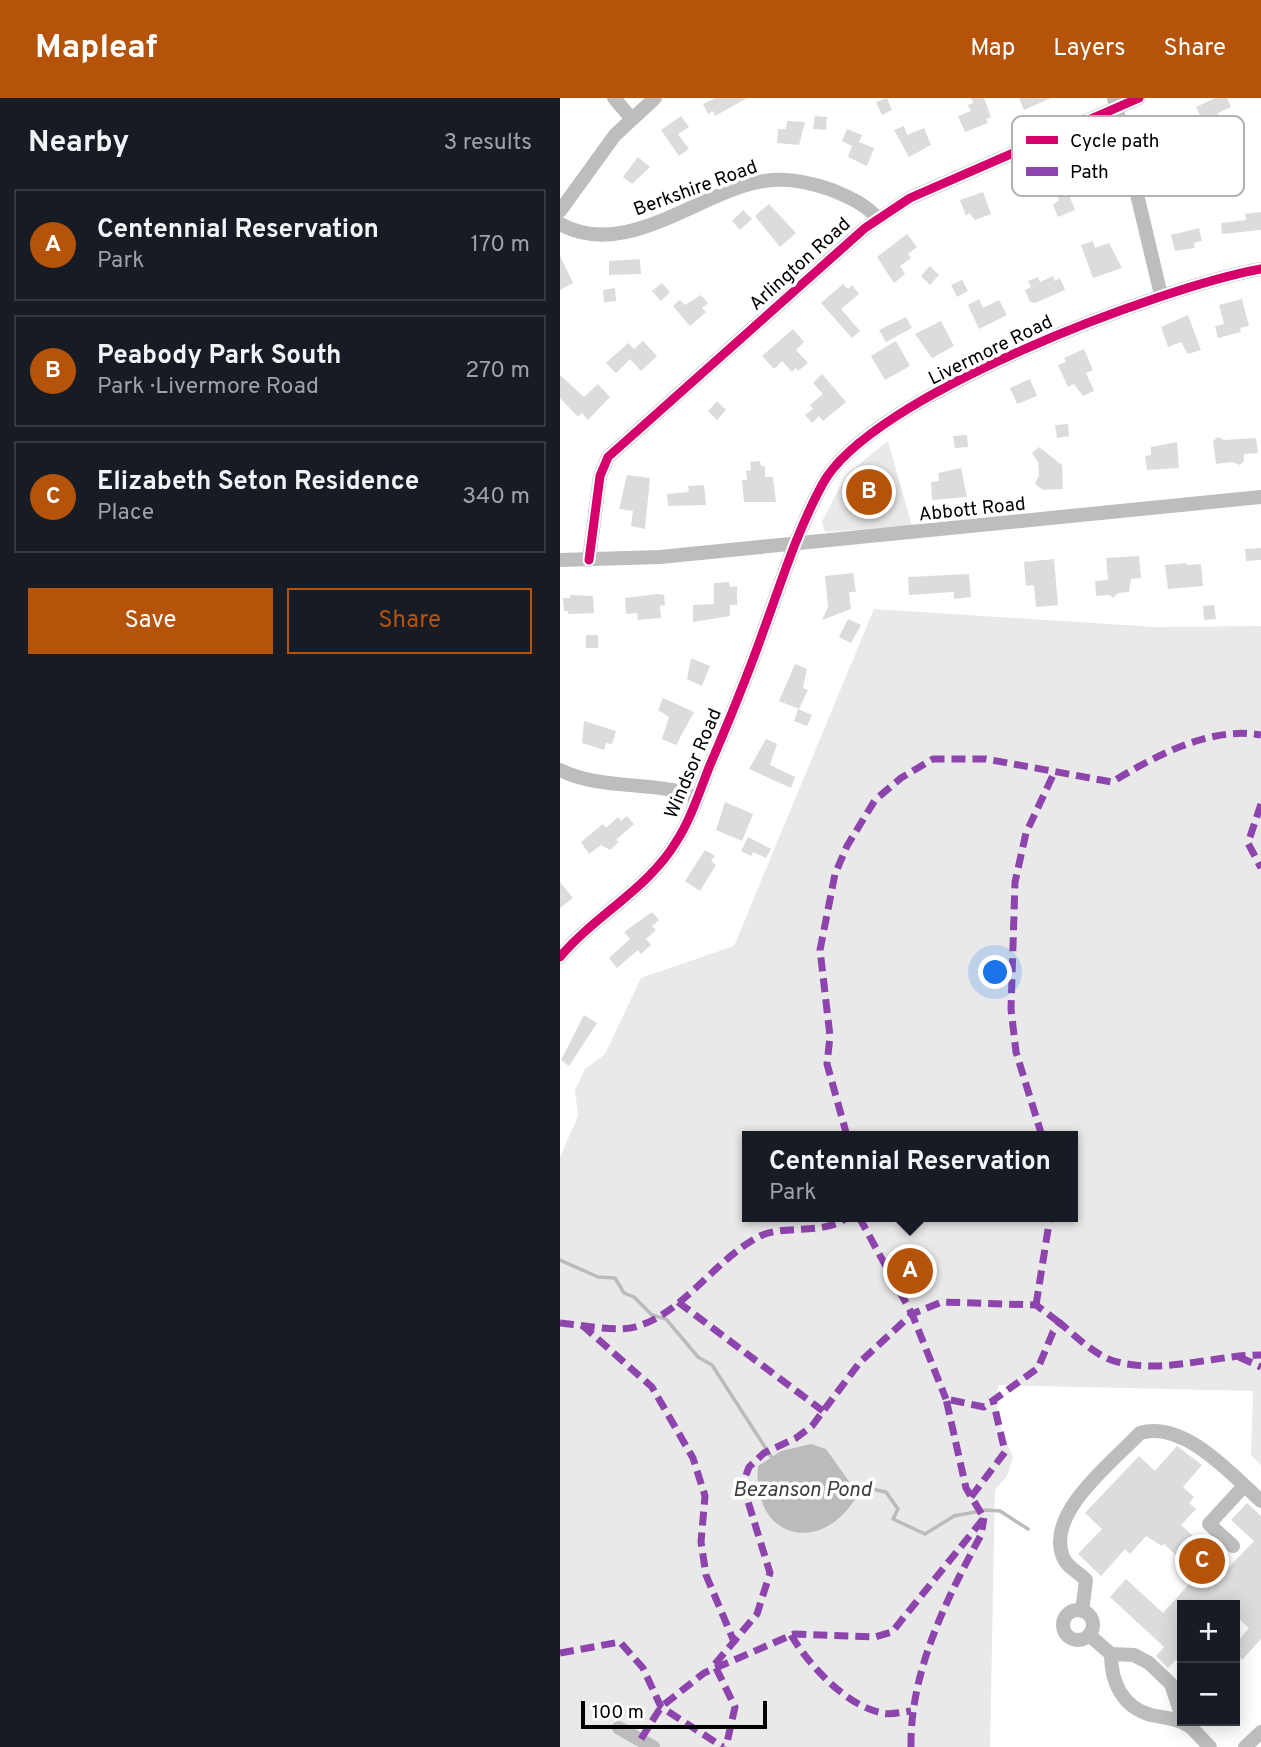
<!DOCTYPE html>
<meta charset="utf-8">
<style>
body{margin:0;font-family:Overpass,sans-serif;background:#242831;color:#f1f3f6}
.controls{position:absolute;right:21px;bottom:21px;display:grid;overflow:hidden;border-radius:0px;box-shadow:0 4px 18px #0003}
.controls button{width:63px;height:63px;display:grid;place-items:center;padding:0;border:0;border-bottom:2px solid #363941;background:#171b24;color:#f1f3f6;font:35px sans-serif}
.scale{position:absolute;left:21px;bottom:18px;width:186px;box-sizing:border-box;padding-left:7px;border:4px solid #000;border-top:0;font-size:19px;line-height:24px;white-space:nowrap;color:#000;-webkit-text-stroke:5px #fff;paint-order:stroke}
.you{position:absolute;left:436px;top:875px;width:24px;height:24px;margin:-18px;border:5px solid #fff;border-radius:50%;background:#1a73e8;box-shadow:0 0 0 10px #1a73e833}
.badge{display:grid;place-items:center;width:46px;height:46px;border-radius:50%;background:#b45309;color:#fff;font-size:23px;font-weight:700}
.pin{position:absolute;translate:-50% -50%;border:4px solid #fff;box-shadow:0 2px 7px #0006}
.popup{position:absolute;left:182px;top:1033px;width:336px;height:91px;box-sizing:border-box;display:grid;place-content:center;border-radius:0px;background:#171b24;filter:drop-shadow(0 2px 5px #0005);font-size:23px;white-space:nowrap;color:#9ea1a6}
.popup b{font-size:26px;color:#f1f3f6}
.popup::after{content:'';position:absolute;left:50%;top:100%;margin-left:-14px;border:14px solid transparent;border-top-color:#171b24}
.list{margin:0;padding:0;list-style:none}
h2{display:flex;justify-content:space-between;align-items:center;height:91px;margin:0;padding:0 28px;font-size:30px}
h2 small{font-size:23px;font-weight:400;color:#9ea1a6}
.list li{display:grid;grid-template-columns:46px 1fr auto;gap:21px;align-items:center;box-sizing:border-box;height:112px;margin:0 14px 14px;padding:0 14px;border:2px solid #363941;border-radius:0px}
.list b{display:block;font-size:26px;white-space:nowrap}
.list p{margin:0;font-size:23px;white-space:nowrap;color:#9ea1a6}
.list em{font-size:23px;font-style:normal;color:#9ea1a6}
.actions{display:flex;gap:14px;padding:21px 28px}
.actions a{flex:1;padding:16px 0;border:2px solid #b45309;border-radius:0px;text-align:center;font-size:24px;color:#b45309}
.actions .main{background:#b45309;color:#fff}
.map{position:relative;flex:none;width:701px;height:1649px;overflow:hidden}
header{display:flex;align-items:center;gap:42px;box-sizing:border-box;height:98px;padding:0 35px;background:#b45309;color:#fff}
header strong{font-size:33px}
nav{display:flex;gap:38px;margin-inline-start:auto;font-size:24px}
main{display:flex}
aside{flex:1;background:#171b24}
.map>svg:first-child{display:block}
</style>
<header>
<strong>Mapleaf</strong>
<nav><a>Map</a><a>Layers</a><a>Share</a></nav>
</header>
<main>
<aside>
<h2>Nearby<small>3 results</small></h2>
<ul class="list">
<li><span class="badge">A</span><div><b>Centennial Reservation</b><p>Park</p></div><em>170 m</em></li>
<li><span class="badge">B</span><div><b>Peabody Park South</b><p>Park · Livermore Road</p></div><em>270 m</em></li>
<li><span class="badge">C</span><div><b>Elizabeth Seton Residence</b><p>Place</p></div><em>340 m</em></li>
</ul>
<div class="actions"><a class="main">Save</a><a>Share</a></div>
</aside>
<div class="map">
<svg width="701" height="1649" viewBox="0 0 701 1649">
<rect width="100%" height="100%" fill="#fff"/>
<g fill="#e9e9e9" fill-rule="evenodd">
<path d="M328 343 352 428 265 434 262 423 287 376Z"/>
<path d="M314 511 596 529 701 528V1367L691 1357 693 1293 438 1287 437 1320 453 1360 447 1378 435 1392 430 1649H0V1059L18 1018 15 992 25 971 45 956 81 880 174 848ZM187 1038H513V1119H187Z"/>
</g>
<path fill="#bbb" d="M251 1346 266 1351 298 1396C265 1457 192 1445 198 1368L221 1353Z"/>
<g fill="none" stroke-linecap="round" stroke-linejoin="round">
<g stroke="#bbb" stroke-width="3.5">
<path d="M0 1162 38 1179 55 1180 64 1195 74 1199 92 1217 106 1221 138 1259 152 1267 212 1360"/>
<path d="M297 1394 307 1390 326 1394 338 1411 333 1421 365 1436 394 1418 426 1412 440 1413 468 1431"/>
</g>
</g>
<g fill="#dcdcdc">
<path d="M155 0H187L155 18 153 13 148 16 143 6Z"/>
<path d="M327 0 332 12 322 17 316 4Z"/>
<path d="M411 0H424L431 19 426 21 428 25 405 34 398 18 411 13 408 7 413 5Z"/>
<path d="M459 0H491L464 12Z"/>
<path d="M655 0H667L671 9 658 15 660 21 645 28 636 9Z"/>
<path d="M121 18 129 29 118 36 129 51 119 58 101 32Z"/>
<path d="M255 18 267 19 266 32 253 31Z"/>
<path d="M227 23 245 24 239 47 217 45 218 31H226Z"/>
<path d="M604 27 616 71 601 74 591 30Z"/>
<path d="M344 28 347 37 364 30 371 47 349 59 334 32Z"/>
<path d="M647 30 652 43 640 48 635 35Z"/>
<path d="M287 31 302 37 299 44 314 50 307 68 288 59 292 48 282 43Z"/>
<path d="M525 54 528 60 533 58 538 70 519 77 525 90 509 97 515 112 498 119 493 107 499 102 488 69Z"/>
<path d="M78 59 90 69 72 86 63 79Z"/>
<path d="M423 94 431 116 415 122 409 115 406 118 400 102Z"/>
<path d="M209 106 236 135 220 149 195 118Z"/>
<path d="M183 112 192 121 180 132 172 123Z"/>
<path d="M701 114V132L662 136 661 125 686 122 685 116Z"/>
<path d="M639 130 642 143 634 145 635 150 615 153 611 137Z"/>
<path d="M347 136 357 149 348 156 351 160 340 168 345 176 334 185 317 159Z"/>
<path d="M533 143 535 150 549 145 562 170 533 180 521 147Z"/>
<path d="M0 158 13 185 0 192Z"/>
<path d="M80 161 81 176 49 177V163Z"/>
<path d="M370 168 379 177 370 187 361 178Z"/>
<path d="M493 178 495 183 500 180 505 192 475 205 470 204 465 192 471 189 468 183 478 179 480 184Z"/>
<path d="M402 182 408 193 397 199 391 187Z"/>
<path d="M102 185 110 194 101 203 92 193Z"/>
<path d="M283 186 288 191 292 187 299 196 281 211 300 233 292 240 261 205Z"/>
<path d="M55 190 56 203 44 204 43 192Z"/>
<path d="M141 197 148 205 142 210 146 214 130 228 113 208 120 202 125 207Z"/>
<path d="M419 201 423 210 439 202 447 217 419 231 408 207Z"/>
<path d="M682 201 689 228 680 230 681 234 658 240 655 228 664 226 659 207Z"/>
<path d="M628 217 641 252 628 256 621 244 608 249 601 229Z"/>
<path d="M346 219 352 230 326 244 319 232Z"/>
<path d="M381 223 394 248 372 260 355 236Z"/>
<path d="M233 231 244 244 236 252 248 265 238 273 236 270 232 274 222 263 214 271 202 258Z"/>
<path d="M83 243 97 258 81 273 70 261 56 275 46 265 68 245 74 251Z"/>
<path d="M336 243 350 268 325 282 311 258Z"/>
<path d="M524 251 533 272 526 275 534 293 523 298 514 286 508 289 498 267 506 264 504 260Z"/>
<path d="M262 276 286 304 263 323 259 318 252 325 245 317 253 311 250 307 263 296 253 285Z"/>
<path d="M0 277 24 299 38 286 50 299 28 322 22 315 18 319 0 300Z"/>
<path d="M470 281 477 298 457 306 450 290Z"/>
<path d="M157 303 166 312 157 322 148 313Z"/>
<path d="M508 326 509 338 497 340 495 327Z"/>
<path d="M407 337 408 349 395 350 393 338Z"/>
<path d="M658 339 664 342 696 340 698 355 684 356V363L680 367 672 364 656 366 653 343Z"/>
<path d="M617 344 619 370 587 372 585 358 591 357V349Z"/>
<path d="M479 349 502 367 503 391 483 392 475 386 479 377 478 364 472 355Z"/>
<path d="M200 363 201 368H205V379H213L216 404H184L182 382H187L186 373 191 372 190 364Z"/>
<path d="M401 370 407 399 372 402 371 384 379 383 378 375Z"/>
<path d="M67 377 90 380 85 431 71 428 73 413 59 411Z"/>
<path d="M144 387 146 407 108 408 107 396 129 394 128 388Z"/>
<path d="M701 450V462L686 463 685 451Z"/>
<path d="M579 458 581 480 571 481 569 494 558 495 553 500 550 497 536 498 535 483 548 482 546 460Z"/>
<path d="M494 461 498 507 476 509 474 487 466 488 464 464Z"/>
<path d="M626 465 627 467 641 466 643 488 608 491 605 467Z"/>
<path d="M293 475 296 494H289L291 511 262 522 268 509 265 478Z"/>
<path d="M409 476 411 499 394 501V494L349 497 348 479Z"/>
<path d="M169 484 170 489 177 488V507H170V518L133 524V507L154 506V485Z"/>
<path d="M98 496 104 497 105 507 100 508 101 520 78 522 77 515 66 516 65 500Z"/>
<path d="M10 497 33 498 34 515 8 516V513H4L3 500H10Z"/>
<path d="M654 507 656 521 644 522 643 508Z"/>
<path d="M288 521 301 527 291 545 279 539Z"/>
<rect x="26" y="537" width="12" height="13"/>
<path d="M131 560 150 568 142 588 127 581Z"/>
<path d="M235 566 247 571 243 590 248 592 239 611 219 603Z"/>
<path d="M103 600 134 614 116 647 102 641 109 619 98 612Z"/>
<path d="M238 611 252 617 247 628 234 623Z"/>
<path d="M24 623 56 633 52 646 46 645 44 652 22 645Z"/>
<path d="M206 641 217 646 210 667 235 679 231 690 189 671Z"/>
<path d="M165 704 193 716 182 743 156 732Z"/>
<path d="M67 718 74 726 56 742 59 744 50 752 41 747 29 756 21 744 43 726 46 730 58 719 61 723Z"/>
<path d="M188 739 211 751 206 760 193 754 191 758 181 753Z"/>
<path d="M145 752 155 758 151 763 156 767 140 793 125 783Z"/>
<path d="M0 784 13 800 0 810Z"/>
<path d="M92 814 99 822 92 828 96 832 86 841 91 847 81 856 78 852 57 870 49 860 70 841 64 834Z"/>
<path d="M24 917 37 925 9 968 1 962Z"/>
<path d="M617 1348 642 1367 623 1389 634 1399 629 1405 636 1411 621 1427 668 1470 694 1443 671 1422 687 1405 701 1418V1541L682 1562 675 1555V1546L689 1530 675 1517V1507H622V1568L616 1562 608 1570 596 1558 604 1549 550 1499 566 1481 603 1515 631 1484 624 1478 631 1471 604 1446 602 1448 586 1438 570 1456 565 1451 541 1478 518 1456 542 1431 525 1415 579 1358 595 1373Z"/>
</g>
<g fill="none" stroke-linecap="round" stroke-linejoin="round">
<g stroke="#bdbdbd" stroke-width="14">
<path d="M54 0 71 20"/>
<path d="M554 0 601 197"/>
<path d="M0 113 55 37 95 0"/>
<path d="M0 126C67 163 139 93 204 83 227 79 250 84 272 92 288 99 306 106 317 120"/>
<path d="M0 462 100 459 701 399"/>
<path d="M29 462 40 378 48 359 305 130 350 100 579 0"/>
<path d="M0 672C43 693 93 682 137 699"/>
<path d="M0 859C34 818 88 791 116 744 131 721 140 692 150 667 169 623 187 579 203 534 221 485 237 433 262 387 308 298 602 189 701 171"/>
<path d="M673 1448 649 1426 684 1388"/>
<circle cx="518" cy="1527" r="15"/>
<path d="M522 1513 526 1482C519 1474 507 1470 503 1459 485 1415 553 1364 580 1335 624 1322 671 1376 701 1403"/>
<path d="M529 1537 551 1556 574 1557 589 1565 611 1586 622 1619"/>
<path d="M551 1556C551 1584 562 1609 591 1617 605 1620 616 1620 629 1628"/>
<path d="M625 1623 650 1649"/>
<path d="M59 1630 93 1649"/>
<path d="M685 1649 701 1634"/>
</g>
<g stroke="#8e44ad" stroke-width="7" stroke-dasharray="14 7" stroke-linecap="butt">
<path d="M701 706 688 745 701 770"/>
<path d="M287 1038 267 966 270 938 260 852 275 776 287 748 315 702 341 680 373 661H426L552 684C595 658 650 628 701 637"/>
<path d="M482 1038 456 954 451 911 455 784 466 735 495 673"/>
<path d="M299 1119 352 1216 382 1204 476 1207 500 1225"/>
<path d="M118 1204 263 1313"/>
<path d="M476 1207 490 1119"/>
<path d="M0 1225C20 1227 57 1234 75 1229 123 1216 155 1161 200 1138 227 1126 263 1138 288 1119"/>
<path d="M22 1227 92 1289 133 1360 145 1398 141 1444 146 1477 175 1546"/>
<path d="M679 1259 701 1269"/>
<path d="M411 1399 445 1354 433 1302"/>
<path d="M231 1537C249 1567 287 1609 323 1615 331 1617 343 1614 351 1613"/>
<path d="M0 1555 60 1544 83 1570 101 1609 163 1649"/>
<path d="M155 1566 197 1516 210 1475 186 1397 185 1380 189 1369 204 1355 236 1340 252 1328 300 1264 352 1216 386 1301"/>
<path d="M156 1570 175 1609 166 1649"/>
<path d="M81 1641 101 1609 144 1575 234 1536 315 1539 332 1534 424 1420 406 1390 386 1301 424 1309 478 1270 493 1234 500 1225C515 1238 535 1257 554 1263 603 1277 652 1257 701 1257"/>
<path d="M351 1649C350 1574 386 1502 421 1437L424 1420"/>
</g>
<g stroke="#fff" stroke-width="13">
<g id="cycleway">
<path d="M29 462 40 378 48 359 305 130 350 100 579 0"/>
<path d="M0 859C34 818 88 791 116 744 131 721 140 692 150 667 169 623 187 579 203 534 221 485 237 433 262 387 308 298 602 189 701 171"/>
</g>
</g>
<use href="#cycleway" stroke="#d6006c" stroke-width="9"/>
</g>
<g text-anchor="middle" stroke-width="7" stroke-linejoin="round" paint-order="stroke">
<g font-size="19" fill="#000" stroke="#fff">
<text transform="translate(135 89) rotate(-20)" y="7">Berkshire Road</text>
<text transform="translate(239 165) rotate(-42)" y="7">Arlington Road</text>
<text transform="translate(430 251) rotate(-26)" y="7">Livermore Road</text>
<text transform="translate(412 410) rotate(-6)" y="7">Abbott Road</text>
<text transform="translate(132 665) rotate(-67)" y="7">Windsor Road</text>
</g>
<g font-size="21" font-style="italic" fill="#3f3f3f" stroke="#fff">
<text x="242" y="1398">Bezanson Pond</text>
</g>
</g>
<rect x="452" y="18" width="232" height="80" rx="10" fill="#fff" stroke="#b2b2b2" stroke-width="2"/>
<rect x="466" y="38" width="32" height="8" fill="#d6006c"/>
<rect x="466" y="69" width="32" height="9" fill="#8e44ad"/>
<g font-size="19" fill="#000">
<text x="510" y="49">Cycle path</text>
<text x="510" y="80">Path</text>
</g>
</svg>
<div class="controls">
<button>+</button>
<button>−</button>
</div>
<div class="scale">100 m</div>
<div class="you"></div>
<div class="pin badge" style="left:350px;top:1173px">A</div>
<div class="popup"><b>Centennial Reservation</b>Park</div>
<div class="pin badge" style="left:309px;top:394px">B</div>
<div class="pin badge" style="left:642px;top:1463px">C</div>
</div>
</main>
